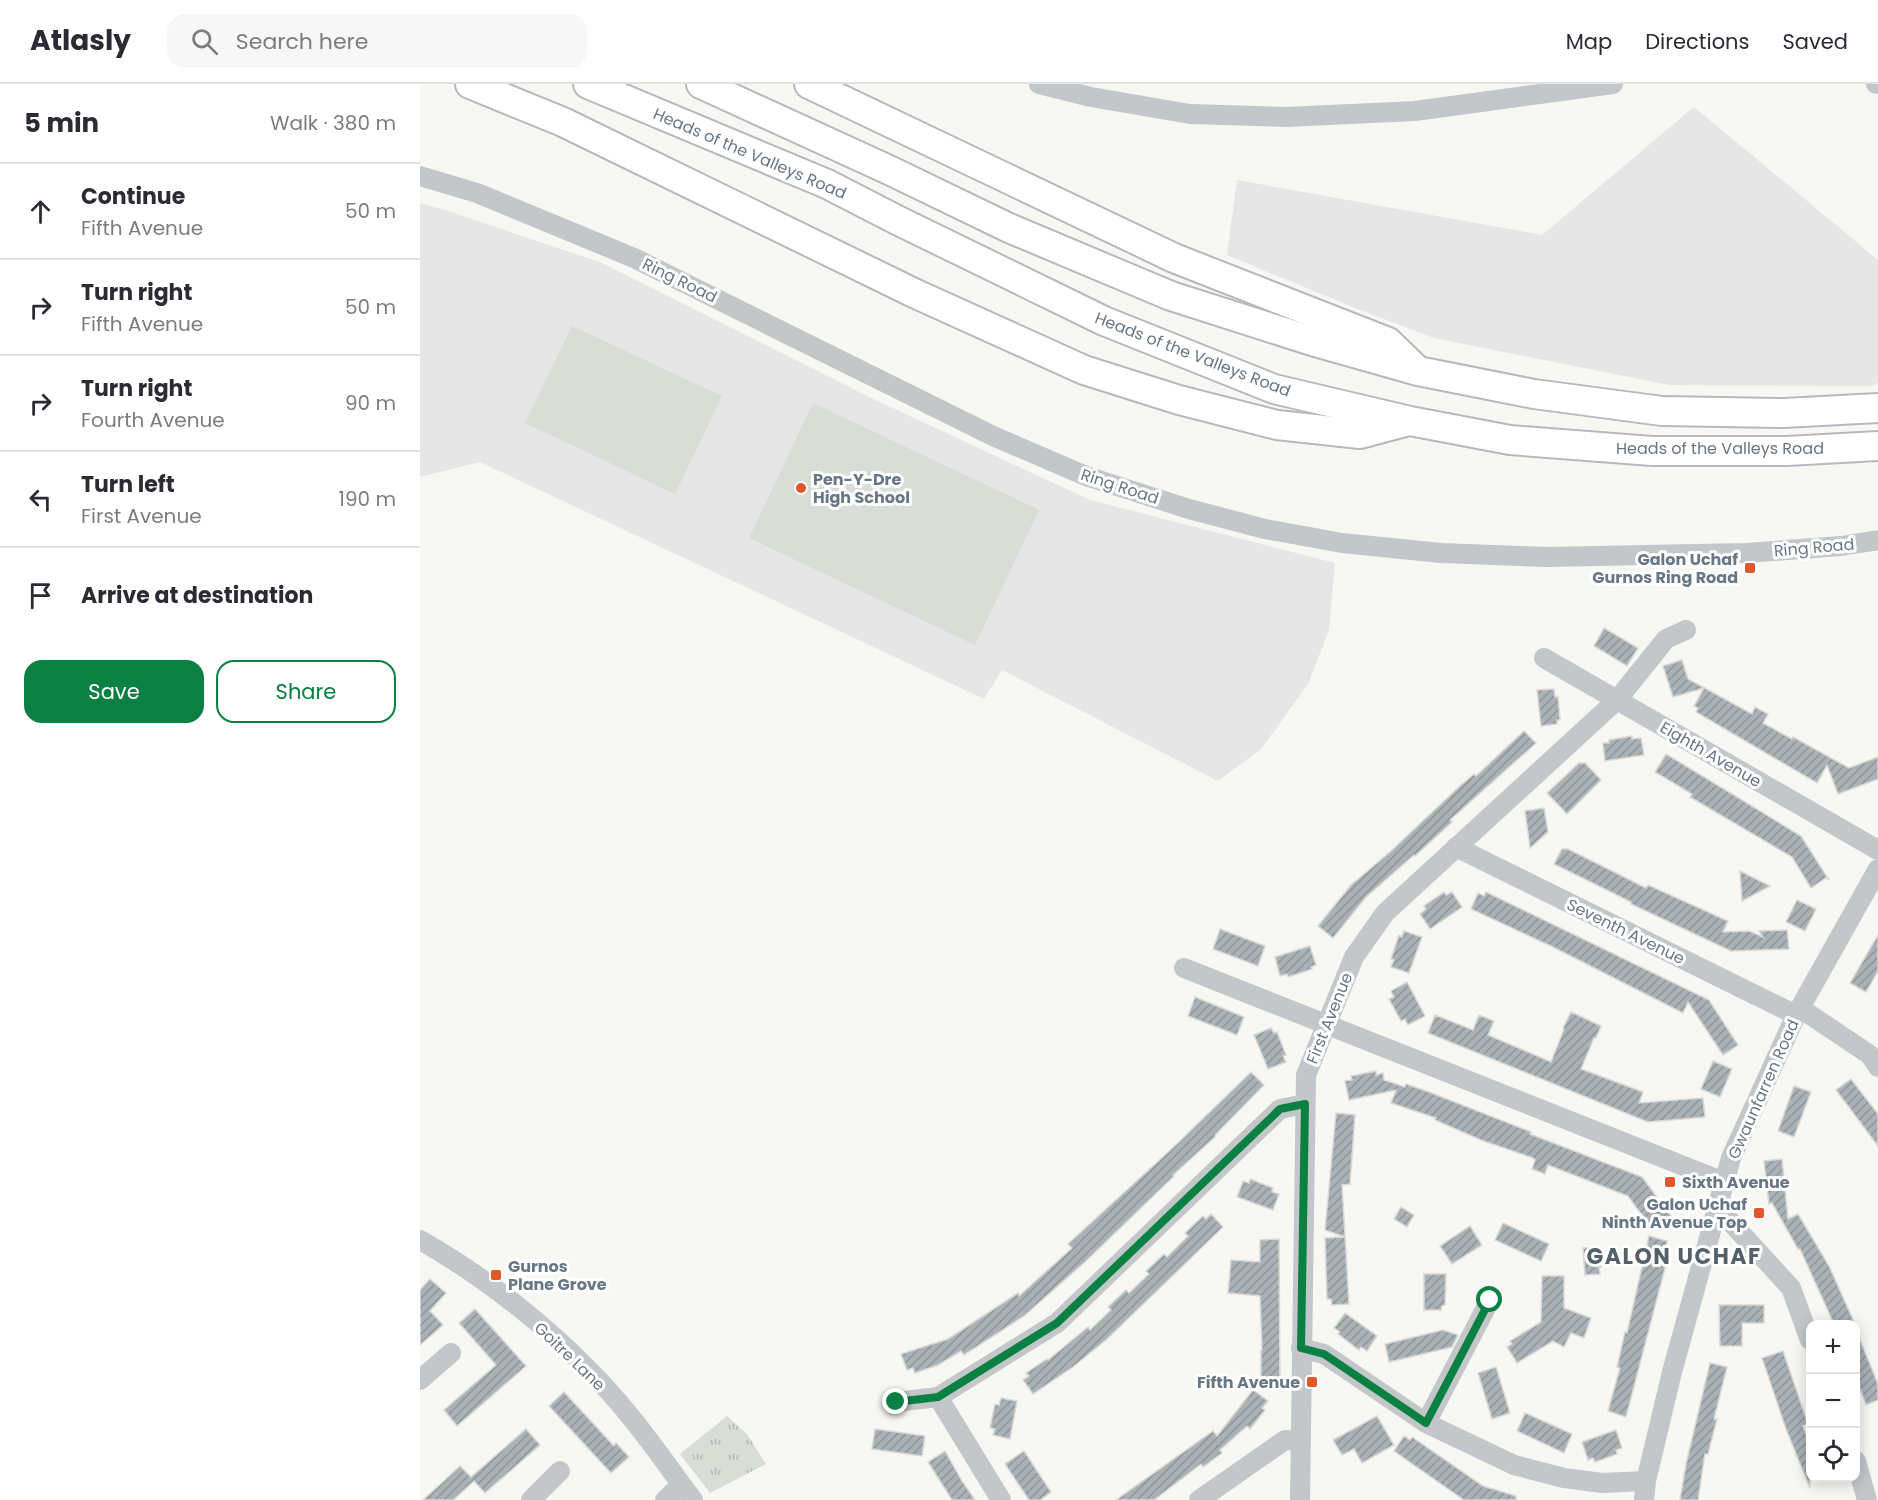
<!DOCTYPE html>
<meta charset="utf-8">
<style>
body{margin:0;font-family:Poppins,sans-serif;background:#f7f7f7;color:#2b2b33}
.controls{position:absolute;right:18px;bottom:18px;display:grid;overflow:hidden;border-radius:12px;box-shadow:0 3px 15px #0003}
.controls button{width:54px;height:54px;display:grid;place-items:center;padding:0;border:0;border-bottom:2px solid #e1e1e2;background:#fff;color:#2b2b33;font:30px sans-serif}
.stop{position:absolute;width:18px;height:18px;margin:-14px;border:4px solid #0b8043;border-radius:50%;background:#fff}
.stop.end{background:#0b8043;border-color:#fff;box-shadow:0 2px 6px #0008}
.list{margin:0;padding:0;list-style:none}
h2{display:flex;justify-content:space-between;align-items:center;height:78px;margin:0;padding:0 24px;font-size:26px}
h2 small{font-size:20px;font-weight:400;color:#7c7c81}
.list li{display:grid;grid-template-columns:39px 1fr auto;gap:18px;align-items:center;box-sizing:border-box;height:96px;padding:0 24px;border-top:2px solid #e1e1e2}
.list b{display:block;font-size:22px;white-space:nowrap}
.list p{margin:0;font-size:20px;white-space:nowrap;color:#7c7c81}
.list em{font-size:20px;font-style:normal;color:#7c7c81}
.actions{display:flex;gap:12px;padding:18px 24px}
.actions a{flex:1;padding:14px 0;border:2px solid #0b8043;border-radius:18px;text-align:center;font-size:21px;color:#0b8043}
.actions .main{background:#0b8043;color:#fff}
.icon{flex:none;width:33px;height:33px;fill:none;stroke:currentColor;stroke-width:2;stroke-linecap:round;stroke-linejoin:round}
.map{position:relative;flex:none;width:1458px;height:1416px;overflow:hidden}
header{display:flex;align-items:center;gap:36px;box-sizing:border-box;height:84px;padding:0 30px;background:#fff;border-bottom:2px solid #e1e1e2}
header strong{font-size:28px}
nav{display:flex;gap:33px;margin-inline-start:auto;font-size:21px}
.search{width:420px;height:54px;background:#f7f7f7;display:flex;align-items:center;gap:15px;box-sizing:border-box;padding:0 21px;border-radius:18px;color:#7c7c81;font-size:22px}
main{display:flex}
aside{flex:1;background:#fff}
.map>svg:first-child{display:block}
</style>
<header>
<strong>Atlasly</strong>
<div class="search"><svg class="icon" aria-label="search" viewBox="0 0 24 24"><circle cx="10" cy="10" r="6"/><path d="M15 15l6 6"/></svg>Search here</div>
<nav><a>Map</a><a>Directions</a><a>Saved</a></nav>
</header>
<main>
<aside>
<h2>5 min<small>Walk · 380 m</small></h2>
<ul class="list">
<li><svg class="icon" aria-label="ahead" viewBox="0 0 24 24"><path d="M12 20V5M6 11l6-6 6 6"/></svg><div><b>Continue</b><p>Fifth Avenue</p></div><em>50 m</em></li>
<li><svg class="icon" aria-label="right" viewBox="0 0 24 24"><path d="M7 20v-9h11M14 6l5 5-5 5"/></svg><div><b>Turn right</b><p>Fifth Avenue</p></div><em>50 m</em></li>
<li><svg class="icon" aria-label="right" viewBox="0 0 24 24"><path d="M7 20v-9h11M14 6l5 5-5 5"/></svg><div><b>Turn right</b><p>Fourth Avenue</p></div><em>90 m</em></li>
<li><svg class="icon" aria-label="left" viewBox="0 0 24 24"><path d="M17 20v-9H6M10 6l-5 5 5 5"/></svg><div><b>Turn left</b><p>First Avenue</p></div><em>190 m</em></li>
<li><svg class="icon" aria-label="arrive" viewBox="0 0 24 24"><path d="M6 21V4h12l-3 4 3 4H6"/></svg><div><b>Arrive at destination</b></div></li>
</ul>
<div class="actions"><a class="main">Save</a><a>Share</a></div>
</aside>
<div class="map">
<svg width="1458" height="1416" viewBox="0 0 1458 1416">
<defs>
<pattern id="grass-tufts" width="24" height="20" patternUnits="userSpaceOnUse" patternTransform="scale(1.5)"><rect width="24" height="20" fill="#d8ded5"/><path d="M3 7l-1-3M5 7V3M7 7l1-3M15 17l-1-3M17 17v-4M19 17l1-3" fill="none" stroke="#b3b9b2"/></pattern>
<pattern id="building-hatch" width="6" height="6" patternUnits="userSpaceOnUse" patternTransform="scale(1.5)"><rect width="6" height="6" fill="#aab2b7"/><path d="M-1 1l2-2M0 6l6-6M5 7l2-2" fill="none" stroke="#8e969a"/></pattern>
</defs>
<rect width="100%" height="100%" fill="#f7f7f4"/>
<g fill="#e5e6e5">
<path d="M1274 23 1458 176V299L1453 302 1249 301 1014 254 930 222 807 171 817 96 1122 151Z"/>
<path d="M0 119 22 125 180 178 447 312 670 416 915 479 909 546 888 600 841 665 798 697 582 586 564 615 60 378 0 393Z"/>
</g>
<path fill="url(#grass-tufts)" d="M307 1332 327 1350 346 1380 290 1409 260 1370Z"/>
<g fill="#d8ded5">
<path d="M152 242 302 312 255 410 105 339Z"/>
<path d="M393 319 619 426 555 561 329 454Z"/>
</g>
<g fill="url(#building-hatch)" stroke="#d9d9d7" stroke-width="1.5">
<path d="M1184 544 1218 564 1207 582 1174 562Z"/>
<path d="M1262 576 1268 595 1332 630 1335 623 1348 630 1343 639 1372 655 1373 653 1429 684 1458 673V695L1418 710 1407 681 1397 699 1276 628 1278 624 1274 622 1284 604 1253 613 1243 582Z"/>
<path d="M1134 605 1135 613H1138L1140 636H1137V640L1121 642 1117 606Z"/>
<path d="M1104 647 1116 659 1030 736 1032 738 995 772 994 771 946 813 913 854 898 842 931 801 970 768 1041 701 1054 690 1056 692Z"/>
<path d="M1212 652V655L1221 654 1224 671 1185 677 1183 659H1189V656Z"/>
<path d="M1246 670 1381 752 1409 796 1406 794 1391 804 1372 773 1270 713 1272 710 1235 688Z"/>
<path d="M1159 679H1165L1181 696 1147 730 1127 709Z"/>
<path d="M1124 724 1128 748 1110 764 1105 727Z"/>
<path d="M1142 765H1148L1226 804 1228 801 1308 837 1303 848 1329 847 1343 853 1339 847 1367 846 1369 865 1311 867 1211 820V818L1134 780Z"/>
<path d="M1320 787 1350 802 1322 817Z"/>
<path d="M1024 808 1026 811 1032 808 1042 823 1010 845 1000 830 1006 825 1004 822Z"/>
<path d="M1066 808 1289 916 1318 961 1303 971 1268 918 1263 929 1133 863 1051 825 1058 809 1064 812Z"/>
<path d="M1377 816 1396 825 1385 847 1366 838Z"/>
<path d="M800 845 845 862 838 882 793 865Z"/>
<path d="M984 847 1002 853 989 889 971 883 974 876 971 875 979 851 982 853Z"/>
<path d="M1458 851V887L1446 908 1430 899Z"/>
<path d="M890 862 896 881 891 883 892 885 868 893 867 890 860 892 855 873Z"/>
<path d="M987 898 1005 932 988 941 985 935 981 937 969 915 974 913 971 907Z"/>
<path d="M775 913 824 933 817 951 768 932Z"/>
<path d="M1151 928 1181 942 1176 954H1174L1161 985 1223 1008 1219 1019 1283 1014 1285 1033 1228 1038 1008 949 1015 931 1053 946 1059 931 1074 937 1068 951 1131 978 1144 945 1143 944Z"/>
<path d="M851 944 854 949 857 948 866 971 863 972 866 978 848 985 834 951Z"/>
<path d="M1293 977 1312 985 1300 1013 1281 1005Z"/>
<path d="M956 987V991L963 989 964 996 985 1003 986 1000 1009 1008 1111 1048 1110 1050 1222 1093 1252 1133 1233 1146 1208 1112 1128 1081 1125 1090 1112 1085 1115 1076 1113 1074 1061 1056 1015 1036 1016 1034 971 1019 976 1006 929 1016 925 997 932 996 931 992Z"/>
<path d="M831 988 844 1001 795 1051 796 1052 753 1091 754 1092 666 1177 604 1232 544 1271 541 1267 518 1281 495 1289 493 1284 487 1286 481 1270 528 1255 598 1209 599 1212 652 1164 648 1160 759 1058Z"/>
<path d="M1431 995 1458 1030V1062L1416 1006Z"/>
<path d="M1374 1002 1391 1008 1374 1053 1358 1047Z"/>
<path d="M916 1029 935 1031 930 1100 922 1101 929 1220 912 1221 911 1215H907L905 1154 925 1153 905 1146Z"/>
<path d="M1362 1075 1368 1135 1378 1130 1409 1182 1435 1240H1414L1380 1165H1378L1352 1119 1349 1120 1344 1077Z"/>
<path d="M830 1095 853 1104 852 1108 859 1110 853 1126 817 1113 823 1097 829 1099Z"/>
<path d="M981 1123 994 1131 987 1143 974 1135Z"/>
<path d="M791 1130 803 1143 687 1255 653 1283 613 1310 603 1296 609 1292 606 1289 627 1275 628 1276 668 1243 670 1246 691 1226 688 1223 706 1206 709 1209 729 1190 726 1187 744 1170 747 1173 768 1152 765 1149 783 1132 786 1135Z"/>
<path d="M1083 1139 1129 1160 1121 1177 1075 1156Z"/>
<path d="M1050 1142 1062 1161 1032 1180 1020 1162Z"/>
<path d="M1229 1152 1247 1157 1246 1164 1250 1165 1206 1333 1188 1327 1200 1284 1197 1283 1205 1248 1207 1249Z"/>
<path d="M859 1155 860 1297 841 1298V1266H842L840 1212 808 1209 811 1176 840 1178V1156Z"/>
<path d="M1180 1163 1181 1183 1179 1184 1180 1190 1165 1191 1163 1164Z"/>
<path d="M1004 1190H1026L1025 1221 1022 1222 1021 1226H1004Z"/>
<path d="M1122 1192H1144V1224L1171 1234 1164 1254 1151 1249 1144 1263 1133 1257 1097 1279 1087 1263 1092 1260 1090 1257 1121 1238Z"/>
<path d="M10 1195 26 1209 10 1227 23 1241 0 1261V1206Z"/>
<path d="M1299 1221H1344V1239H1322V1262H1300Z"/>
<path d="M55 1225 106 1282 37 1342 24 1326 76 1281 39 1239Z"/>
<path d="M925 1229 957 1252 947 1267 941 1263 939 1266 918 1250 920 1248 914 1244Z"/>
<path d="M1023 1246 1038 1251 1032 1263 969 1278 965 1260Z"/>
<path d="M1436 1246 1458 1300V1316L1446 1321 1436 1294Z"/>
<path d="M1363 1267 1388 1340 1383 1342 1390 1361V1404L1366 1345 1342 1274Z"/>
<path d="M1290 1279 1307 1283 1294 1335H1297L1288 1370H1285L1278 1416H1260L1266 1380Z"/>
<path d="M1076 1283 1090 1329 1072 1335 1058 1289Z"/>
<path d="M833 1306 848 1317 842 1324 845 1326 830 1345 827 1342 800 1366 802 1369 783 1383 781 1380 734 1416H696L793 1347 797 1352Z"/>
<path d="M144 1308 194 1362 196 1359 209 1373 191 1389 129 1322Z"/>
<path d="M581 1314 597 1317 590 1355 573 1351 575 1345 570 1344 575 1320 579 1321Z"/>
<path d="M1105 1329 1152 1350 1144 1369 1097 1347Z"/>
<path d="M957 1332 974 1361 942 1379 934 1365 922 1371 913 1356Z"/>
<path d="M106 1345 120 1361 65 1409 54 1397 33 1416H3L40 1382 51 1393Z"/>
<path d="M455 1345 505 1352 502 1372 452 1365Z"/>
<path d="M1196 1346 1202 1364 1196 1366 1197 1370 1175 1378 1173 1374 1168 1376 1162 1358Z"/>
<path d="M984 1352 990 1356 992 1353 1063 1402 1096 1412V1416H1044L974 1367Z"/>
<path d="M525 1367 542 1397 555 1416H532L508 1378Z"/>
<path d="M604 1367 631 1408 620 1416H609L585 1380Z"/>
</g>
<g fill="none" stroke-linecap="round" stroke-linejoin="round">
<g stroke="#b6b9bc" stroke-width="32">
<g id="highway">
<path d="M50 0 143 38 496 210 664 286 759 316 857 341 940 350 985 338"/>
<path d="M168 0 407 100 479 137 684 237 854 305 990 337 1090 356 1232 367H1367L1458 362"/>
<path d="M281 0 469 86 589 144 751 212 892 257 998 287 1114 310 1242 327 1364 329 1458 324"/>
<path d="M389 0 754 174 968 258 996 285"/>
</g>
</g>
<g stroke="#c3c7ca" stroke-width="20">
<path d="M619 0 671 13 770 30 866 33 995 27 1193 0"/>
<path d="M1456 0H1458"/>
<path d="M0 92 57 109 214 174 573 352 666 392 769 425 845 445 922 459 1021 469 1127 473 1326 469 1421 462 1458 456"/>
<path d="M1124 574 1458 766"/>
<path d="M1036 763 1376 931"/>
<path d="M764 884 1304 1098"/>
<path d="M1380 924 1450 971 1458 983"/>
<path d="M1297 1123 1371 1204 1390 1256"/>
<path d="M0 1156C76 1199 155 1264 210 1332 232 1359 252 1388 273 1416"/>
<path d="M881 1264 904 1270 1006 1339 1094 1381 1144 1394 1182 1399 1226 1397"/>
<path d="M0 1296 31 1269"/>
<path d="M518 1313 581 1416"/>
<path d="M476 1318 518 1313 637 1239 860 1025 885 1020"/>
<path d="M1006 1339 1070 1216"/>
<path d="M1436 1377 1447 1416"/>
<path d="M111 1416 140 1387"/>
<path d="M245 1416 261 1401"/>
<path d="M779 1416 865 1356 881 1357"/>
<path d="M880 1416 886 991 934 873 965 829 1197 616 1246 555 1266 546"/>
<path d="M1224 1416 1226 1397 1252 1288 1311 1074 1376 931 1458 785"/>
</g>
<use href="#highway" stroke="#fff" stroke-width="28"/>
</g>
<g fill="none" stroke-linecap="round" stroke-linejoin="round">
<path stroke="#0b8043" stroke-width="8" d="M476 1318 518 1313 637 1239 860 1025 885 1020 881 1264 904 1270 1006 1339 1070 1216"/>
</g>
<g fill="#e0572b" stroke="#fff" stroke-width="2">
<circle cx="381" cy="404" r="6"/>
<rect x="1324" y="478" width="12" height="12" rx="3"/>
<rect x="1244" y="1092" width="12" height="12" rx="3"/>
<rect x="1333" y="1123" width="12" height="12" rx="3"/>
<rect x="70" y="1185" width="12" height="12" rx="3"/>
<rect x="886" y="1292" width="12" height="12" rx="3"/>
</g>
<g text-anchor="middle" stroke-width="6" stroke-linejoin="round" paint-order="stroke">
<g font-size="16" fill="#677785" stroke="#fff">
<text transform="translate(330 69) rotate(23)" y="6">Heads of the Valleys Road</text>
<text transform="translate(260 196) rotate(26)" y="6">Ring Road</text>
<text transform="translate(773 270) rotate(21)" y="6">Heads of the Valleys Road</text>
<text x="1300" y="370">Heads of the Valleys Road</text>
<text transform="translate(700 402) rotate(18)" y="6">Ring Road</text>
<text transform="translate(1394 463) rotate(-5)" y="6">Ring Road</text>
<text transform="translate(1291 670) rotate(30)" y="6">Eighth Avenue</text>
<text transform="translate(1206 847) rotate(26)" y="6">Seventh Avenue</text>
<text transform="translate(909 934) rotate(-68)" y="6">First Avenue</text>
<text transform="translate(1343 1005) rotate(-66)" y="6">Gwaunfarren Road</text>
<text transform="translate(150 1272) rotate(44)" y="6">Goitre Lane</text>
</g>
<g font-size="16" font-weight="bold" fill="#677785" stroke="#fff" text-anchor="start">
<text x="393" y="401">Pen-Y-Dre<tspan x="393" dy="18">High School</tspan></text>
<text x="1318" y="481" text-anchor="end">Galon Uchaf<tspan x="1318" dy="18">Gurnos Ring Road</tspan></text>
<text x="1262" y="1104">Sixth Avenue</text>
<text x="1327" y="1126" text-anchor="end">Galon Uchaf<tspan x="1327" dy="18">Ninth Avenue Top</tspan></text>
<text x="88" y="1188">Gurnos<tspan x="88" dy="18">Plane Grove</tspan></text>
<text x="880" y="1304" text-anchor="end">Fifth Avenue</text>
</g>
<g font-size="22" font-weight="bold" letter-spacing="1.5" fill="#54606a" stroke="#fff">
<text x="1254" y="1180">GALON UCHAF</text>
</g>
</g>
</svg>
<div class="controls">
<button>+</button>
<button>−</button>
<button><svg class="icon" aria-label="locate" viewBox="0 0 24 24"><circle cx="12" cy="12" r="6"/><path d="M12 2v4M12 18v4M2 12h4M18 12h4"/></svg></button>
</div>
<div class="stop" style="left:1070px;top:1216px"></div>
<div class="stop end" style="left:476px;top:1318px"></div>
</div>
</main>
